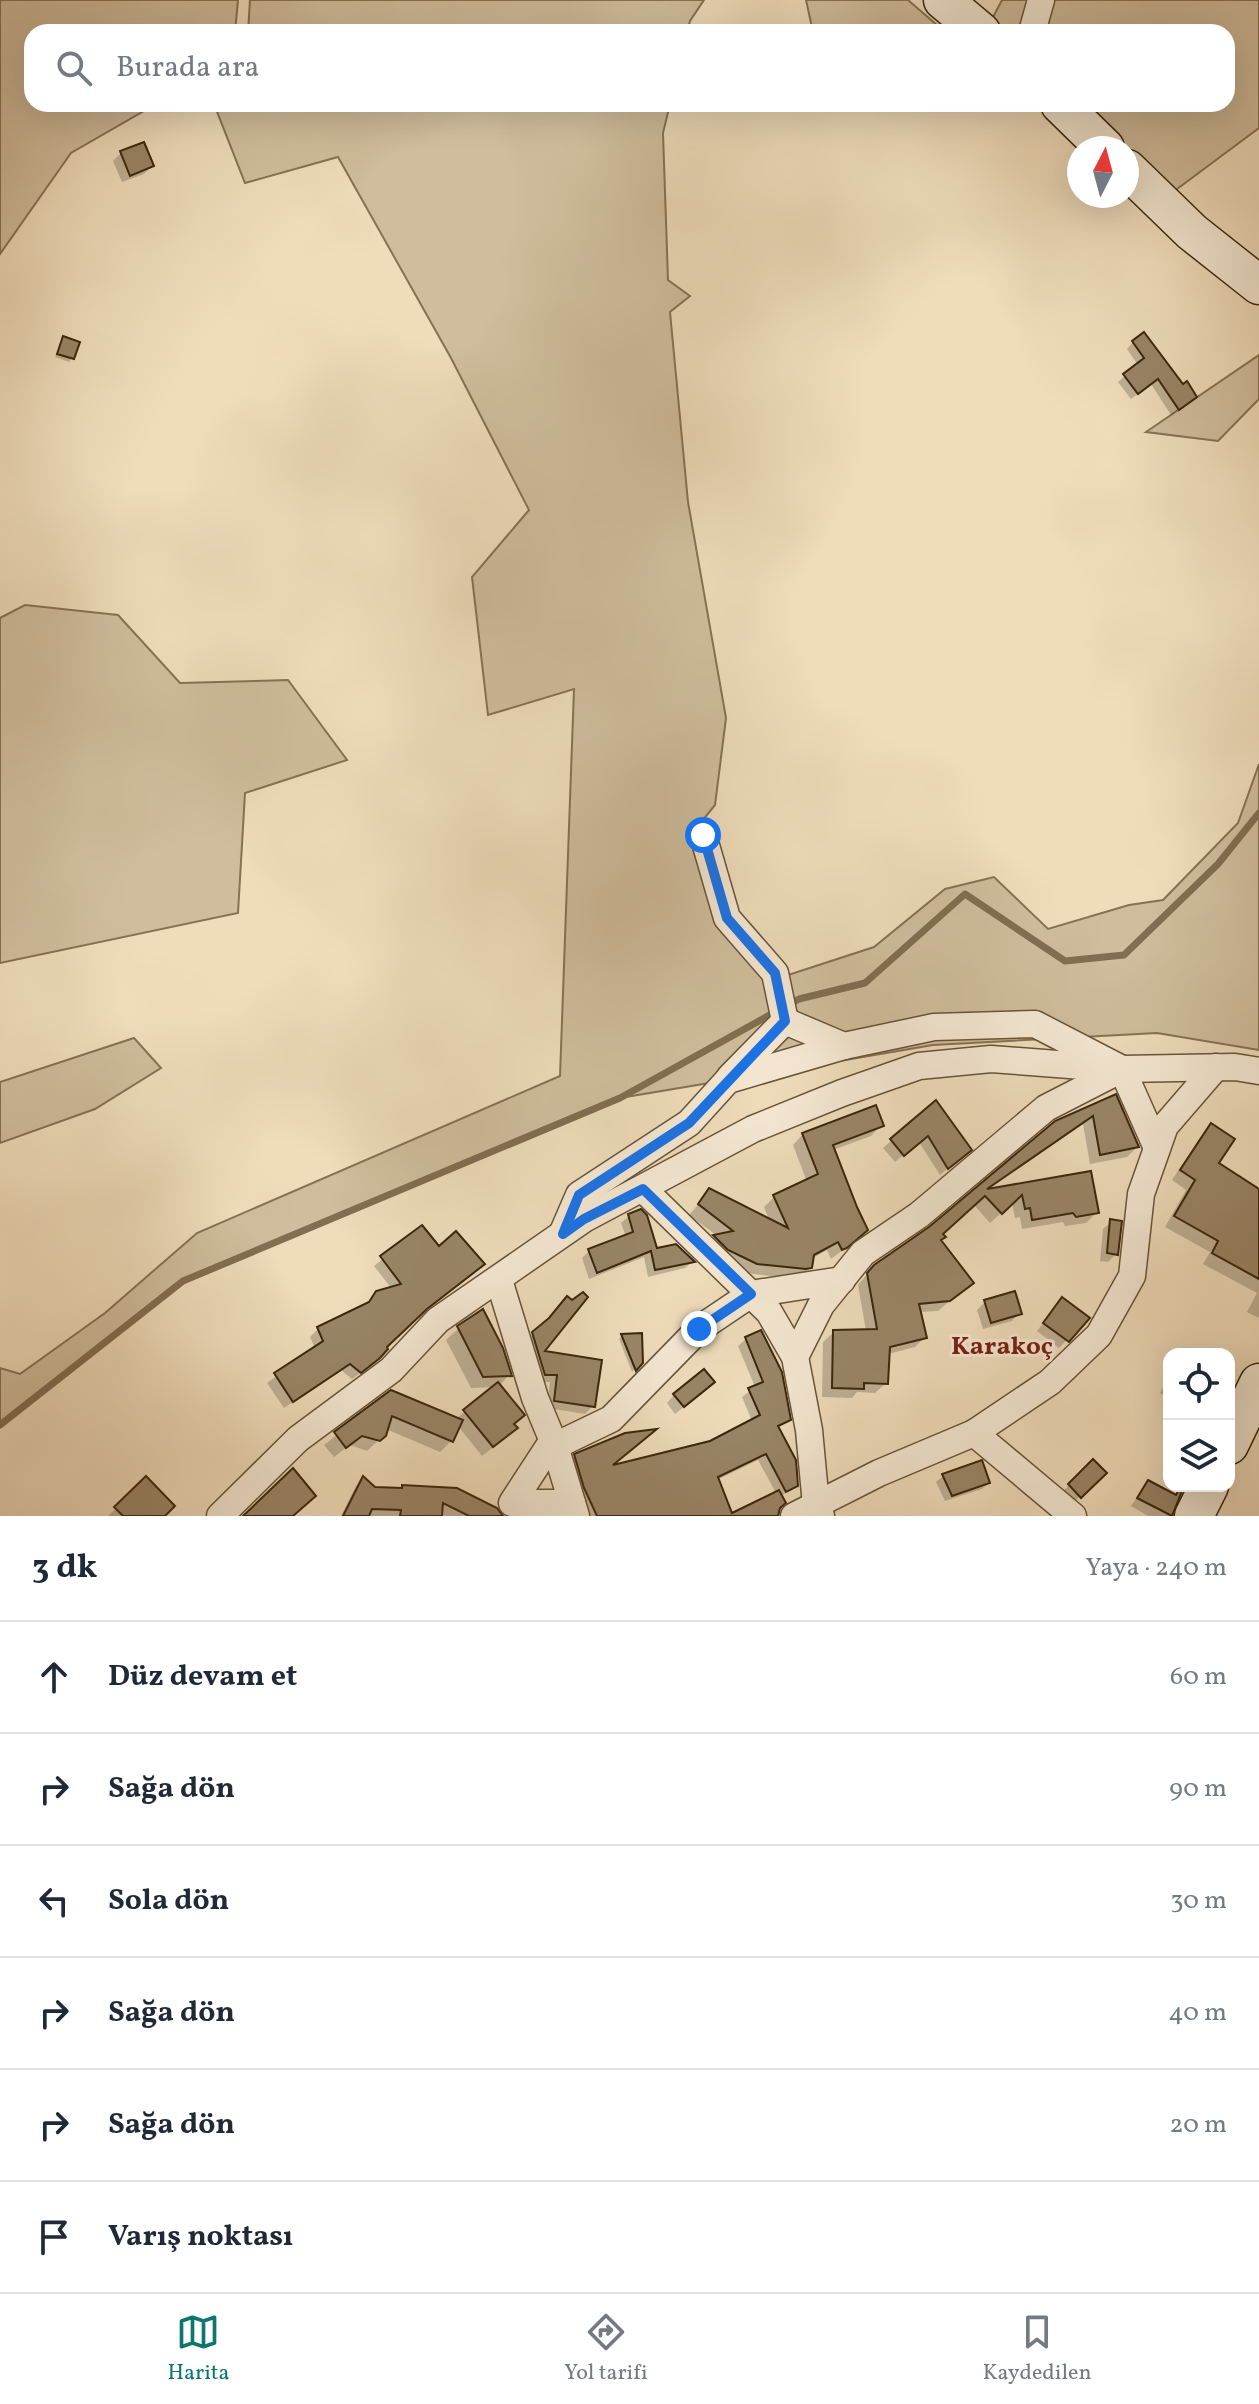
<!DOCTYPE html>
<html lang="tr">
<meta charset="utf-8">
<style>
body{margin:0;font-family:Vollkorn,serif;background:#f6f6f7;color:#1f2937}
.controls{position:absolute;right:24px;bottom:24px;display:grid;overflow:hidden;border-radius:16px;box-shadow:0 8px 32px #0002}
.controls button{width:72px;height:72px;display:grid;place-items:center;padding:0;border:0;border-bottom:2px solid #e0e1e3;background:#fff;color:#1f2937;font:40px sans-serif}
.compass{position:absolute;left:1067px;top:136px;width:72px;height:72px;border-radius:50%;background:#fff;box-shadow:0 8px 32px #0002;rotate:6deg}
.stop{position:absolute;width:24px;height:24px;margin:-18px;border:6px solid #1a73e8;border-radius:50%;background:#fff}
.stop.end{background:#1a73e8;border-color:#fff;box-shadow:0 2px 8px #0008}
.list{margin:0;padding:0;list-style:none}
h2{display:flex;justify-content:space-between;align-items:center;height:104px;margin:0;padding:0 32px;font-size:34px}
h2 small{font-size:26px;font-weight:400;color:#747a83}
.list li{display:grid;grid-template-columns:52px 1fr auto;gap:24px;align-items:center;box-sizing:border-box;height:112px;padding:0 32px;border-top:2px solid #e0e1e3}
.list b{display:block;font-size:30px;white-space:nowrap}
.list em{font-size:26px;font-style:normal;color:#747a83}
.icon{flex:none;width:44px;height:44px;fill:none;stroke:currentColor;stroke-width:2;stroke-linecap:round;stroke-linejoin:round}
.map{position:relative;flex:none;width:1259px;height:1516px;overflow:hidden}
.search{position:absolute;background:#fff;box-shadow:0 8px 32px #0002;left:24px;right:24px;top:24px;height:88px;display:flex;align-items:center;gap:20px;box-sizing:border-box;padding:0 28px;border-radius:24px;color:#747a83;font-size:30px}
.sheet{height:776px;background:#fff}
nav{display:flex;justify-content:space-around;align-items:center;box-sizing:border-box;height:112px;border-top:2px solid #e0e1e3;background:#fff;font-size:22px;color:#747a83}
nav a{display:grid;justify-items:center;gap:4px}
nav .on{color:#0f766e}
.map>svg:first-child{display:block}
</style>
<div class="map">
<svg width="1259" height="1516" viewBox="0 0 1259 1516">
<rect width="100%" height="100%" fill="#efdcbb"/>
<filter id="stains"><feTurbulence type="fractalNoise" baseFrequency=".0025" numOctaves="4"/><feColorMatrix values="0 0 0 0 .2 0 0 0 0 .09 0 0 0 0 .02 0 0 0 .5 -.17"/></filter>
<radialGradient id="worn" r=".72"><stop offset=".6" stop-color="#630" stop-opacity="0"/><stop offset="1" stop-color="#630" stop-opacity=".3"/></radialGradient>
<g fill="#d0bd9d" stroke="#867254" stroke-width="2">
<path d="M0 0H238L235 32H32V104H156L71 153 0 254Z"/>
<path d="M250 0H704L690 21 687 32H248Z"/>
<path d="M806 0H908L945 32H813Z"/>
<path d="M1002 0H1032L1023 32H1004L991 21Z"/>
<path d="M1047 0H1259V128L1173 192 1079 104H1227V32H1039Z"/>
<path d="M214 104H670L663 133 668 280 690 296 670 312 688 502 726 718 715 805 689 837 718 926 767 978 774 1020 715 1082 620 1098 183 1281 0 1425V1368L20 1374 105 1313 197 1233 560 1076 574 689 488 715 472 577 529 510 451 358 338 157 245 183Z"/>
<path d="M1259 355V399L1218 441 1146 432Z"/>
<path d="M25 605 118 615 180 683 288 680 347 760 245 793 238 913 0 963V618Z"/>
<path d="M1259 764V1050L1157 1033 933 1045 728 1080 785 1021V976L874 947 945 889 994 877 1048 929 1129 905 1163 900 1238 823Z"/>
<path d="M134 1038 161 1068 95 1109 0 1143V1082Z"/>
</g>
<g fill="#0003" fill-rule="evenodd">
<path d="M121 153 152 166 144 174 122 182 113 161Z"/>
<path d="M64 338 72 358 69 362 55 357Z"/>
<path d="M1133 342 1182 387 1195 397 1171 415 1151 384 1131 399 1118 382 1138 365 1127 349Z"/>
<path d="M1115 1097 1137 1147 1127 1157 1090 1164 1083 1124 985 1192 1090 1173 1096 1213 1086 1223 1065 1226 1063 1222 1022 1229 1020 1217 1015 1218 1012 1203 990 1223 974 1205 941 1234 939 1241 971 1283 938 1311 919 1312 925 1337 915 1347 888 1354 886 1383 875 1393 857 1392 852 1398 822 1397 823 1342 834 1332 866 1331 858 1285 864 1278 875 1266Z"/>
<path d="M935 1103 961 1157 940 1175 919 1142 895 1162 883 1148Z"/>
<path d="M881 1125 871 1136 833 1150 856 1240 831 1259 827 1250 811 1259 810 1267 800 1278 795 1279 746 1273 705 1247 716 1235 689 1215 710 1191 770 1222 764 1207 774 1197 807 1182 793 1145 803 1134Z"/>
<path d="M1211 1126 1216 1164 1259 1192V1318L1247 1312 1257 1293 1203 1264 1210 1252 1165 1227 1186 1190 1172 1180 1201 1136Z"/>
<path d="M629 1216 656 1250 692 1262 685 1268 648 1277 644 1257 589 1279 582 1258 589 1251 626 1237 621 1223Z"/>
<path d="M1111 1222 1116 1254 1108 1262 1100 1261 1103 1229Z"/>
<path d="M422 1228 416 1316 384 1347 370 1366 352 1379 341 1370 284 1408 267 1383 315 1348 310 1337 318 1329 365 1306 377 1293 392 1289 374 1266Z"/>
<path d="M985 1302 1019 1313 1012 1321 983 1329 977 1310Z"/>
<path d="M572 1303 541 1352 593 1406 585 1414 547 1408 550 1382H537L525 1341Z"/>
<path d="M1055 1308 1087 1319 1059 1348 1037 1331Z"/>
<path d="M459 1328 509 1375 499 1386 512 1425 505 1438 482 1456 458 1426 451 1441 440 1452 386 1429 384 1435 367 1451 350 1445 334 1457 324 1445 391 1392 456 1419 494 1387 471 1388 446 1340Z"/>
<path d="M622 1336 641 1362 632 1372 619 1339Z"/>
<path d="M746 1339 789 1419 777 1429 796 1485 780 1497 776 1516H587L568 1464 575 1456 607 1468 711 1443 752 1421 742 1397 755 1387 738 1346ZM758 1460 776 1493 731 1516 717 1480Z"/>
<path d="M1169 1377V1398L1160 1393Z"/>
<path d="M705 1390 675 1414 667 1403 674 1395Z"/>
<path d="M1093 1462 1104 1473 1072 1504 1061 1493Z"/>
<path d="M943 1476 988 1483 982 1489 945 1501 936 1482Z"/>
<path d="M146 1479 163 1516H108Z"/>
<path d="M363 1479 374 1489 400 1490 403 1487 483 1516H341L356 1486Z"/>
<path d="M1148 1482 1174 1496 1180 1486H1183L1172 1505 1170 1516H1148L1131 1506Z"/>
</g>
<g fill="none" stroke-linecap="round" stroke-linejoin="round">
<g stroke="#826e51" stroke-width="7">
<path d="M788 1005 799 999 865 983 965 894 1065 961 1124 955 1218 864 1259 813"/>
<path d="M0 1425 183 1281 620 1098 777 1011"/>
</g>
</g>
<g fill="#998567" stroke="#3b260b" stroke-width="2">
<path d="M144 142 154 166 130 176 120 151Z"/>
<path d="M1144 332 1183 384 1187 381 1197 397 1179 410 1158 379 1138 394 1123 374 1144 358 1132 341Z"/>
<path d="M63 336 80 342 74 359 57 354Z"/>
<path d="M1116 1094 1139 1147 1100 1155 1093 1116 987 1189 1091 1171 1099 1213 1076 1217 1073 1213 1032 1220 1030 1208 1025 1209 1022 1195 1002 1214 985 1196 943 1234 946 1237 941 1240 974 1283 950 1301 919 1304 927 1338 890 1347 888 1384 864 1383V1389L832 1388 833 1330 877 1329 867 1273 874 1265 929 1227 1055 1121Z"/>
<path d="M936 1100 972 1150 948 1169 928 1136 904 1156 890 1139Z"/>
<path d="M876 1105 884 1126 833 1145 857 1207 868 1230 847 1248 842 1250 838 1242 814 1255 812 1268 806 1269 757 1264 728 1250 713 1235 733 1231 698 1204 709 1188 788 1228 773 1195 818 1174 802 1133Z"/>
<path d="M1211 1123 1235 1139 1219 1163 1259 1189V1279L1212 1253 1218 1241 1174 1216 1195 1180 1180 1170Z"/>
<path d="M641 1209 647 1215 657 1248 676 1244 695 1262 655 1270 651 1251 597 1273 588 1249 633 1232 628 1214Z"/>
<path d="M1110 1219 1122 1221 1118 1255 1107 1253Z"/>
<path d="M422 1225 439 1246 456 1231 485 1264 427 1309 387 1347 388 1349 380 1358 361 1373 350 1364 293 1402 274 1373 323 1341 317 1327 369 1302 376 1291 401 1284 380 1256Z"/>
<path d="M1015 1291 1022 1314 991 1323 984 1300Z"/>
<path d="M583 1292 588 1297 545 1351 602 1360 595 1407 554 1401 557 1375H545L532 1332 549 1318 567 1296 572 1300Z"/>
<path d="M1062 1297 1090 1318 1069 1342 1043 1323Z"/>
<path d="M483 1309 503 1348 512 1376 483 1377 457 1326Z"/>
<path d="M761 1330 782 1372 791 1420 778 1426 796 1460 798 1486 786 1492 766 1454 718 1477 732 1513 779 1490 786 1503 780 1508 778 1516H597L584 1488 574 1454 625 1433 657 1429 613 1465 710 1441 760 1415 748 1388 763 1382 745 1337Z"/>
<path d="M642 1333 643 1363 636 1371 621 1334Z"/>
<path d="M704 1369 715 1382 684 1407 673 1394Z"/>
<path d="M498 1382 525 1415 514 1424 518 1428 493 1447 463 1410Z"/>
<path d="M391 1390 463 1420 453 1442 392 1416 386 1436 380 1441 362 1436 346 1448 334 1432Z"/>
<path d="M1093 1459 1107 1473 1081 1498 1068 1484Z"/>
<path d="M982 1460 990 1483 952 1496 942 1474Z"/>
<path d="M293 1468 316 1496 293 1516H243Z"/>
<path d="M146 1476 175 1506 165 1516H123L114 1507Z"/>
<path d="M363 1476 375 1487 402 1488V1485L457 1488 497 1508 503 1516H469L443 1503 442 1516H400L401 1510 372 1509 369 1516H343Z"/>
<path d="M1148 1480 1176 1495 1181 1486H1184L1172 1516 1137 1498Z"/>
</g>
<g fill="none" stroke-linecap="round" stroke-linejoin="round">
<g stroke="#685437" stroke-width="29">
<g id="street">
<path d="M1032 32 1041 0"/>
<path d="M703 835 727 918 775 973 785 1021 730 1077"/>
<path d="M785 1021 844 1046"/>
<path d="M643 1189 769 1312 795 1357 809 1430 816 1505 821 1516"/>
<path d="M563 1232 579 1195 689 1123 728 1080 844 1046 934 1027 1035 1024 1122 1069 1157 1148"/>
<path d="M499 1280 535 1398 555 1446 576 1516"/>
<path d="M795 1357 821 1305 863 1253 919 1215 1046 1108 1122 1069"/>
<path d="M974 1433 1073 1516"/>
<path d="M553 1440 512 1503H572"/>
<path d="M555 1446 611 1419 699 1329 751 1294 842 1280"/>
<path d="M220 1516 298 1439 391 1370 438 1320 584 1219 753 1129 842 1093 919 1066 991 1059 1122 1069 1235 1067 1259 1071"/>
<path d="M794 1516 879 1473 974 1433 1050 1382 1099 1335 1132 1276 1141 1194 1165 1126 1216 1067"/>
</g>
</g>
<g stroke="#3b260b" stroke-width="41">
<g id="secondary">
<path d="M943 0 981 32"/>
<path d="M1060 104 1105 148"/>
<path d="M1127 169 1192 232 1259 285"/>
<path d="M1229 1445 1259 1383"/>
<path d="M1194 1516 1209 1486"/>
</g>
</g>
<use href="#street" stroke="#f5e8d3" stroke-width="26"/>
<use href="#secondary" stroke="#f5e8d3" stroke-width="38"/>
</g>
<g fill="none" stroke-linecap="round" stroke-linejoin="round">
<path stroke="#1a73e8" stroke-width="10" d="M699 1329 751 1294 643 1189 584 1219 563 1234 579 1195 689 1123 785 1021 775 973 727 918 703 835"/>
</g>
<g text-anchor="middle" stroke-width="6" stroke-linejoin="round" paint-order="stroke">
<g font-size="26" font-weight="bold" fill="#7a1f14" stroke="#f5e8d3">
<text x="1002" y="1354">Karakoç</text>
</g>
</g>
<rect width="100%" height="100%" filter="url(#stains)"/>
<rect width="100%" height="100%" fill="url(#worn)"/>
</svg>
<div class="controls">
<button><svg class="icon" aria-label="locate" viewBox="0 0 24 24"><circle cx="12" cy="12" r="6"/><path d="M12 2v4M12 18v4M2 12h4M18 12h4"/></svg></button>
<button><svg class="icon" aria-label="layers" viewBox="0 0 24 24"><path d="M12 4l9 5-9 5-9-5zM3 14l9 5 9-5"/></svg></button>
</div>
<svg class="compass" viewBox="-18 -18 36 36"><path d="M0-13l5 13h-10z" fill="#e53935"/><path d="M0 13l5-13h-10z" fill="#747a83"/></svg>
<div class="stop" style="left:703px;top:835px"></div>
<div class="stop end" style="left:699px;top:1329px"></div>
<div class="search"><svg class="icon" aria-label="search" viewBox="0 0 24 24"><circle cx="10" cy="10" r="6"/><path d="M15 15l6 6"/></svg>Burada ara</div>
</div>
<section class="sheet">
<h2>3 dk<small>Yaya · 240 m</small></h2>
<ul class="list">
<li><svg class="icon" aria-label="ahead" viewBox="0 0 24 24"><path d="M12 20V5M6 11l6-6 6 6"/></svg><div><b>Düz devam et</b></div><em>60 m</em></li>
<li><svg class="icon" aria-label="right" viewBox="0 0 24 24"><path d="M7 20v-9h11M14 6l5 5-5 5"/></svg><div><b>Sağa dön</b></div><em>90 m</em></li>
<li><svg class="icon" aria-label="left" viewBox="0 0 24 24"><path d="M17 20v-9H6M10 6l-5 5 5 5"/></svg><div><b>Sola dön</b></div><em>30 m</em></li>
<li><svg class="icon" aria-label="right" viewBox="0 0 24 24"><path d="M7 20v-9h11M14 6l5 5-5 5"/></svg><div><b>Sağa dön</b></div><em>40 m</em></li>
<li><svg class="icon" aria-label="right" viewBox="0 0 24 24"><path d="M7 20v-9h11M14 6l5 5-5 5"/></svg><div><b>Sağa dön</b></div><em>20 m</em></li>
<li><svg class="icon" aria-label="arrive" viewBox="0 0 24 24"><path d="M6 21V4h12l-3 4 3 4H6"/></svg><div><b>Varış noktası</b></div></li>
</ul>
</section>
<nav>
<a class="on"><svg class="icon" aria-label="map" viewBox="0 0 24 24"><path d="M3 6l6-2 6 2 6-2v14l-6 2-6-2-6 2zM9 4v14M15 6v14"/></svg>Harita</a>
<a><svg class="icon" aria-label="directions" viewBox="0 0 24 24"><path d="M12 3l9 9-9 9-9-9zM9 14v-3h6M13 9l2 2-2 2"/></svg>Yol tarifi</a>
<a><svg class="icon" aria-label="saved" viewBox="0 0 24 24"><path d="M7 4h10v16l-5-4-5 4z"/></svg>Kaydedilen</a>
</nav>
